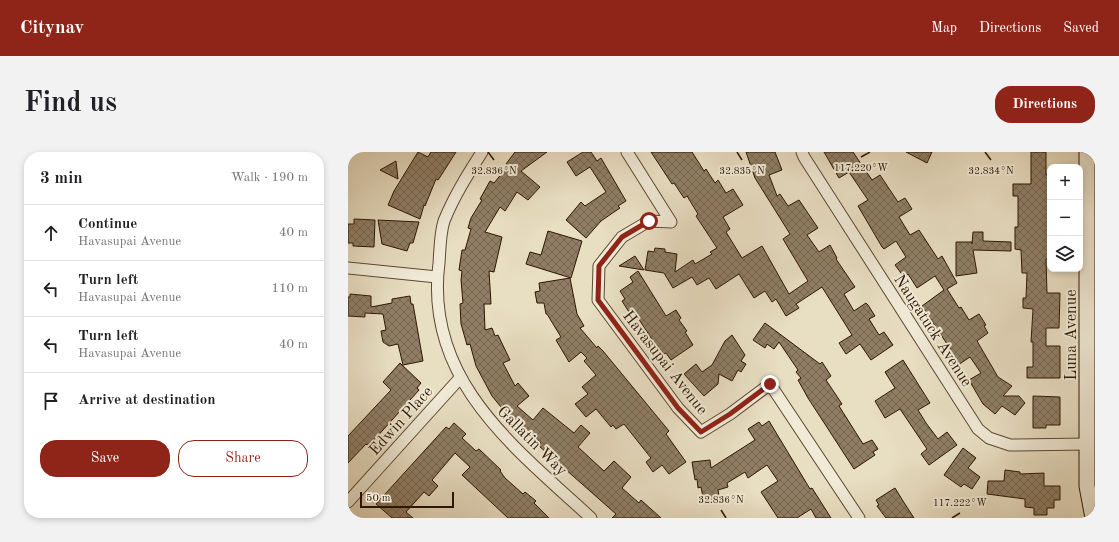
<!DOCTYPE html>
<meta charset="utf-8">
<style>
body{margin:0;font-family:"Old Standard TT",serif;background:#f2f2f2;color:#202124}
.controls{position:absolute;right:12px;top:12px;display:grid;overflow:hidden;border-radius:8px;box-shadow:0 2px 6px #0003}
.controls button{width:36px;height:36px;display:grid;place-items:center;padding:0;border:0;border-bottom:1px solid #e0e0e0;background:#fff;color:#202124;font:20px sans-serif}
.scale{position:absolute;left:12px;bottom:10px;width:94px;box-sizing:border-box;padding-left:4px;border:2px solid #2e1601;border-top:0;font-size:11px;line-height:14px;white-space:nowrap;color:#2e1601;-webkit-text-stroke:3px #f0ead7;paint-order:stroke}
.stop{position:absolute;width:12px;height:12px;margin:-9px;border:3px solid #8f2418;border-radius:50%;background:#fff}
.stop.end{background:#8f2418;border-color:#fff;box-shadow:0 1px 4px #0008}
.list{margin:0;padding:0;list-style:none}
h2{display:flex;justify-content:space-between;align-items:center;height:52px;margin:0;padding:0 16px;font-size:17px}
h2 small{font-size:13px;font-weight:400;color:#757577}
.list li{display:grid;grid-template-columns:26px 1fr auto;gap:12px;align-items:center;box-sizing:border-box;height:56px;padding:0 16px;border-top:1px solid #e0e0e0}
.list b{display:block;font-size:15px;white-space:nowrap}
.list p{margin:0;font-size:13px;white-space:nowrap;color:#757577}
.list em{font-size:13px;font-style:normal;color:#757577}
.actions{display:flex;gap:8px;padding:12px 16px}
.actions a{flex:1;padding:9px 0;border:1px solid #8f2418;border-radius:16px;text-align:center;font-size:14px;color:#8f2418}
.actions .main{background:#8f2418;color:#fff}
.icon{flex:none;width:22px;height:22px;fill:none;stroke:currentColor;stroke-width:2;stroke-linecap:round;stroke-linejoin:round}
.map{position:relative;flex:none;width:747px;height:366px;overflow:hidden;border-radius:16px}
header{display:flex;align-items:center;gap:24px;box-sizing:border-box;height:56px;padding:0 20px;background:#8f2418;color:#fff}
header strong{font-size:19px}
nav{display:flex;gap:22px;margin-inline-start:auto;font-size:14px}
.intro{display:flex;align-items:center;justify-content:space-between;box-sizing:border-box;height:96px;padding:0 24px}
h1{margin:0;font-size:28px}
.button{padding:10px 18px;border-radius:16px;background:#8f2418;color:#fff;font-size:14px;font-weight:700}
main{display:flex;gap:24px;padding:0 24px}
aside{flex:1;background:#fff;border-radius:16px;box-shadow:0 2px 6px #0003}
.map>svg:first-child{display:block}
</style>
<header>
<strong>Citynav</strong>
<nav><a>Map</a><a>Directions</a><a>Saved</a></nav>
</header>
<div class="intro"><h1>Find us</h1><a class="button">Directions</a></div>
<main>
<aside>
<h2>3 min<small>Walk · 190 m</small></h2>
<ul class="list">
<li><svg class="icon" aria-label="ahead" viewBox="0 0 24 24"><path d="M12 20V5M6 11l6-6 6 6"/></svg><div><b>Continue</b><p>Havasupai Avenue</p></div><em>40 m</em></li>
<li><svg class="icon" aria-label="left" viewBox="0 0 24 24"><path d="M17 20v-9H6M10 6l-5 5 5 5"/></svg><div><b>Turn left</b><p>Havasupai Avenue</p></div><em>110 m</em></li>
<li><svg class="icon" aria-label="left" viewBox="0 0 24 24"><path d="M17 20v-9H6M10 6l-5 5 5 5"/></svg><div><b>Turn left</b><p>Havasupai Avenue</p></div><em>40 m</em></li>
<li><svg class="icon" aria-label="arrive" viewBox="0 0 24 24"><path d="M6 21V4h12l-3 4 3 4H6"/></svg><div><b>Arrive at destination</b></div></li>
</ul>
<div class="actions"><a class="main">Save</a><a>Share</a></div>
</aside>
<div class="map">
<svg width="747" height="366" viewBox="0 0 747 366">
<defs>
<pattern id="building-cross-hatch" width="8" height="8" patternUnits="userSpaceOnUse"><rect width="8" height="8" fill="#8f7e65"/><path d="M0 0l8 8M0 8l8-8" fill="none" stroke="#756651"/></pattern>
</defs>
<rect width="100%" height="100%" fill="#e8dec2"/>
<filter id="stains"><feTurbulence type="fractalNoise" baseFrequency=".005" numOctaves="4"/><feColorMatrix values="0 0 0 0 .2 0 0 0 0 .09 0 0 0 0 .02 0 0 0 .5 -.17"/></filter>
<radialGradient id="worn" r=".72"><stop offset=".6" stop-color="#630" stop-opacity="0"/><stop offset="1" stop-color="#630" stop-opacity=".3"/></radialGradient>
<g fill="url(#building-cross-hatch)" stroke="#2e1601">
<path d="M70 0 80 5 83 0H108L94 22 90 28 88 27 77 54 76 53 72 67 40 53 46 39Z"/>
<path d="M167 0H199L173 19 192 35 180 48 169 40 157 59 152 55 137 80 154 85 146 120 141 119 143 152H136L137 178 144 176 147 184 150 183 162 208 155 211 167 234 170 231 181 244 169 254 185 268 195 256 226 281 233 273 242 281 230 295 256 319 266 309 283 325 274 336 291 351 293 348 313 366H264L268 362 191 294 193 291 178 278 176 280 166 271 144 244 128 214 122 192 119 193 113 172 112 152 115 151 113 128 114 119 111 118 114 98H117L123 77 120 76 123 66 134 48 132 47 142 29 146 31 160 14 158 12Z"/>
<path d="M235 0H243L249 9 253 6 278 49 270 54 272 56 266 60 253 69 238 86 218 68 233 50 237 54 258 40 242 15 228 24 219 10Z"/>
<path d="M303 0H344L356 19 358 17 367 31 370 28 378 41 385 37 395 53 375 65 382 77 378 80 394 106 414 94 441 142 460 129 435 87 442 82 407 26 398 0H427L434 18 421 23 429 44 432 42 440 54 451 48 470 76 459 83 471 100 482 93 489 106 488 107 507 135 496 142 506 159 518 151 520 153 527 164 521 167 531 183 536 180 545 193 523 208 512 192 498 202 491 191 504 183 474 135 448 152 451 156 438 164 428 147 424 150 417 139 406 146 391 122 368 137 361 126 349 133 344 125 325 136 316 121 297 118 300 99 306 100 307 96 317 97V100L329 102 327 120 345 108 347 112 364 102 362 100 369 96 348 64 350 62 339 44 336 46 326 31 324 32Z"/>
<path d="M476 0H505L524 28 532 23 550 50 557 46 564 57 551 65 562 83 571 78 590 107 594 104 609 131 599 137 611 156 613 155 621 168 631 162 638 173 636 174 640 181 629 189 650 225 664 234 655 244H671L677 251 667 263 654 254 647 262 635 252 621 228 633 221 622 205 610 213 601 199 603 198 574 154 596 138 587 124 569 136 560 122 556 125 547 113 558 105 548 89 536 97 534 95 510 54 520 48 501 20 491 26Z"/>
<path d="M558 0H584L579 11Z"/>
<path d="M683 0H698V23H700V38H702V107H698L699 141H712L711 176H698V194H712V226H679V215H685V190H683L685 157 675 156V146H678L679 121H674L673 98 667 97V75H670V44H665V32H683Z"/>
<path d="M48 9 50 27 32 18Z"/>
<path d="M6 67 27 68 26 95 5 94V91H0V72H6Z"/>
<path d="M30 68 71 70 65 91H62L59 99 34 92Z"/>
<path d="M200 79 234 89 223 126 178 112 182 100 193 103Z"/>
<path d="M625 80H635V89L663 90V99L625 98 629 121 608 124V90H624V92Z"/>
<path d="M287 104 296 118 271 114Z"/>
<path d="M290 119 318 164 328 158 333 166 331 168 339 179 337 180 345 193 323 208 318 201 316 202 303 186 285 158 281 160 274 149 277 147 272 139 285 130 282 125Z"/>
<path d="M222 126 229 162 236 174 232 176 249 196 250 194 255 199 321 279 318 282 338 310 321 322 314 313 305 320 298 310 303 306 276 272 268 277 265 273 263 275 248 257 238 265 227 252 240 242 234 235 248 223 236 209 239 206 233 200 221 210 208 188 213 185 199 162H198L196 151H189L187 140 192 139 191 131Z"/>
<path d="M2 142 23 144V155L44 151V147L62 144 63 152H65L75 209 55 213 50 192 41 194 35 190 33 179 38 178 35 162 17 161V165L0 164V145H2Z"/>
<path d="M417 171 472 212 474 210 483 224 478 228 494 252 491 254 515 292 524 288 530 297 525 300 527 303 506 317 460 246 450 228 453 226 448 220 450 218 431 190 426 197 419 192 417 196 405 188Z"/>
<path d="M384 183 397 203 393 209 398 212 393 220 390 218 384 229 371 222 370 232 356 244 336 222 348 212 354 220 364 213 377 189Z"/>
<path d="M555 208 582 251 570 258 578 271 590 287 599 280 609 293 581 313 573 302 579 297 552 257 537 266 527 249 547 236 537 220Z"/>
<path d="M52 211 73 231 69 236 71 238 26 288 19 293 18 292 0 311V284L43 238 35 230Z"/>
<path d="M685 244 712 245V273H698V276H685Z"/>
<path d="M421 269 462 337 464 336 483 366H468L463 357 449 366H430L413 340 430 329 419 313 400 326 397 320 379 331 380 335 370 338 372 348 356 350 353 335 350 336 349 327 347 328 344 310 362 308 363 316 407 288 400 277 411 270 414 274Z"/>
<path d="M106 271 118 282 114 286 128 299 131 297 153 318 152 319 157 326 175 342 177 340 188 349 186 351 201 366H160L114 323 122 315 107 301 84 328 90 334 81 344 76 340 58 360 65 366H44L28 352 98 275 101 277Z"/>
<path d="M615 296 628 306 620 316 632 325 624 337 616 332 613 335 596 323Z"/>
<path d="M657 318 672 320V322L696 321V334H712V348H706V356H699V363H686V356L677 355V347L639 342 640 329H656Z"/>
<path d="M547 336 555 349 566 366H538L529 354 531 353 528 348Z"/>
</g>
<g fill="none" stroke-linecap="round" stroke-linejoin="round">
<g stroke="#5c4831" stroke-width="13">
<g id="street">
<path d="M134 0C120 22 106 44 96 69 92 81 92 98 91 111 76 228 167 296 243 366"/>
<path d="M279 0 323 70 301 69 274 85 251 114 250 148 330 256 353 280 382 262 422 232 511 366"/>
<path d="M454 0 456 5 630 277 641 286 662 293 740 292"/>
<path d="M0 116 89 125"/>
<path d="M0 350 112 226"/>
</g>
</g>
<g stroke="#2e1601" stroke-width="17">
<path id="secondary" d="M739 0V334L745 366"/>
</g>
<use href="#street" stroke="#f0ead7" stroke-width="11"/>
<use href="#secondary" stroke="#f0ead7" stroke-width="15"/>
</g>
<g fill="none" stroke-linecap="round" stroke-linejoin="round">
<path stroke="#8f2418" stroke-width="5" d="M301 69 274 85 251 114 250 148 330 256 353 280 382 262 422 232"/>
</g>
<path fill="none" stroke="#2e1601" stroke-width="1.5" d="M140 0 146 8M389 0 394 8M637 0 643 8M513 5 522 0M373 358 378 366M604 366 612 361"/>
<g text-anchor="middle" stroke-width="4" stroke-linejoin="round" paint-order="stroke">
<g font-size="16" fill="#2e1601" stroke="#f0ead7">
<text transform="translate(586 178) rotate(57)" y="6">Naugatuck Avenue</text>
<text transform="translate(722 183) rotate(-90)" y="6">Luna Avenue</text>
<text transform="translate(318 210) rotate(52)" y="6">Havasupai Avenue</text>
<text transform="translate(52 268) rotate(-48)" y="6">Edwin Place</text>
<text transform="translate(185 288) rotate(45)" y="6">Gallatin Way</text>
</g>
</g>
<g font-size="10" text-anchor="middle" fill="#2e1601" stroke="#f0ead7" stroke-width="4" stroke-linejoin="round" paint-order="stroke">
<text x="513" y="19">117.220°W</text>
<text x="146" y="22">32.836°N</text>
<text x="394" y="22">32.835°N</text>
<text x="643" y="22">32.834°N</text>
<text x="373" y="351">32.836°N</text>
<text x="612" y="354">117.222°W</text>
</g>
<rect width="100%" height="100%" filter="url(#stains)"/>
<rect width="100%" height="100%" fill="url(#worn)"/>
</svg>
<div class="controls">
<button>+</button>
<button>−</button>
<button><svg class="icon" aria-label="layers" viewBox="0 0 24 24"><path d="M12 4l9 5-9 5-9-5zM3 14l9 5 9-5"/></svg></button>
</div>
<div class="scale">50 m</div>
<div class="stop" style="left:301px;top:69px"></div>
<div class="stop end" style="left:422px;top:232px"></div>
</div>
</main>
